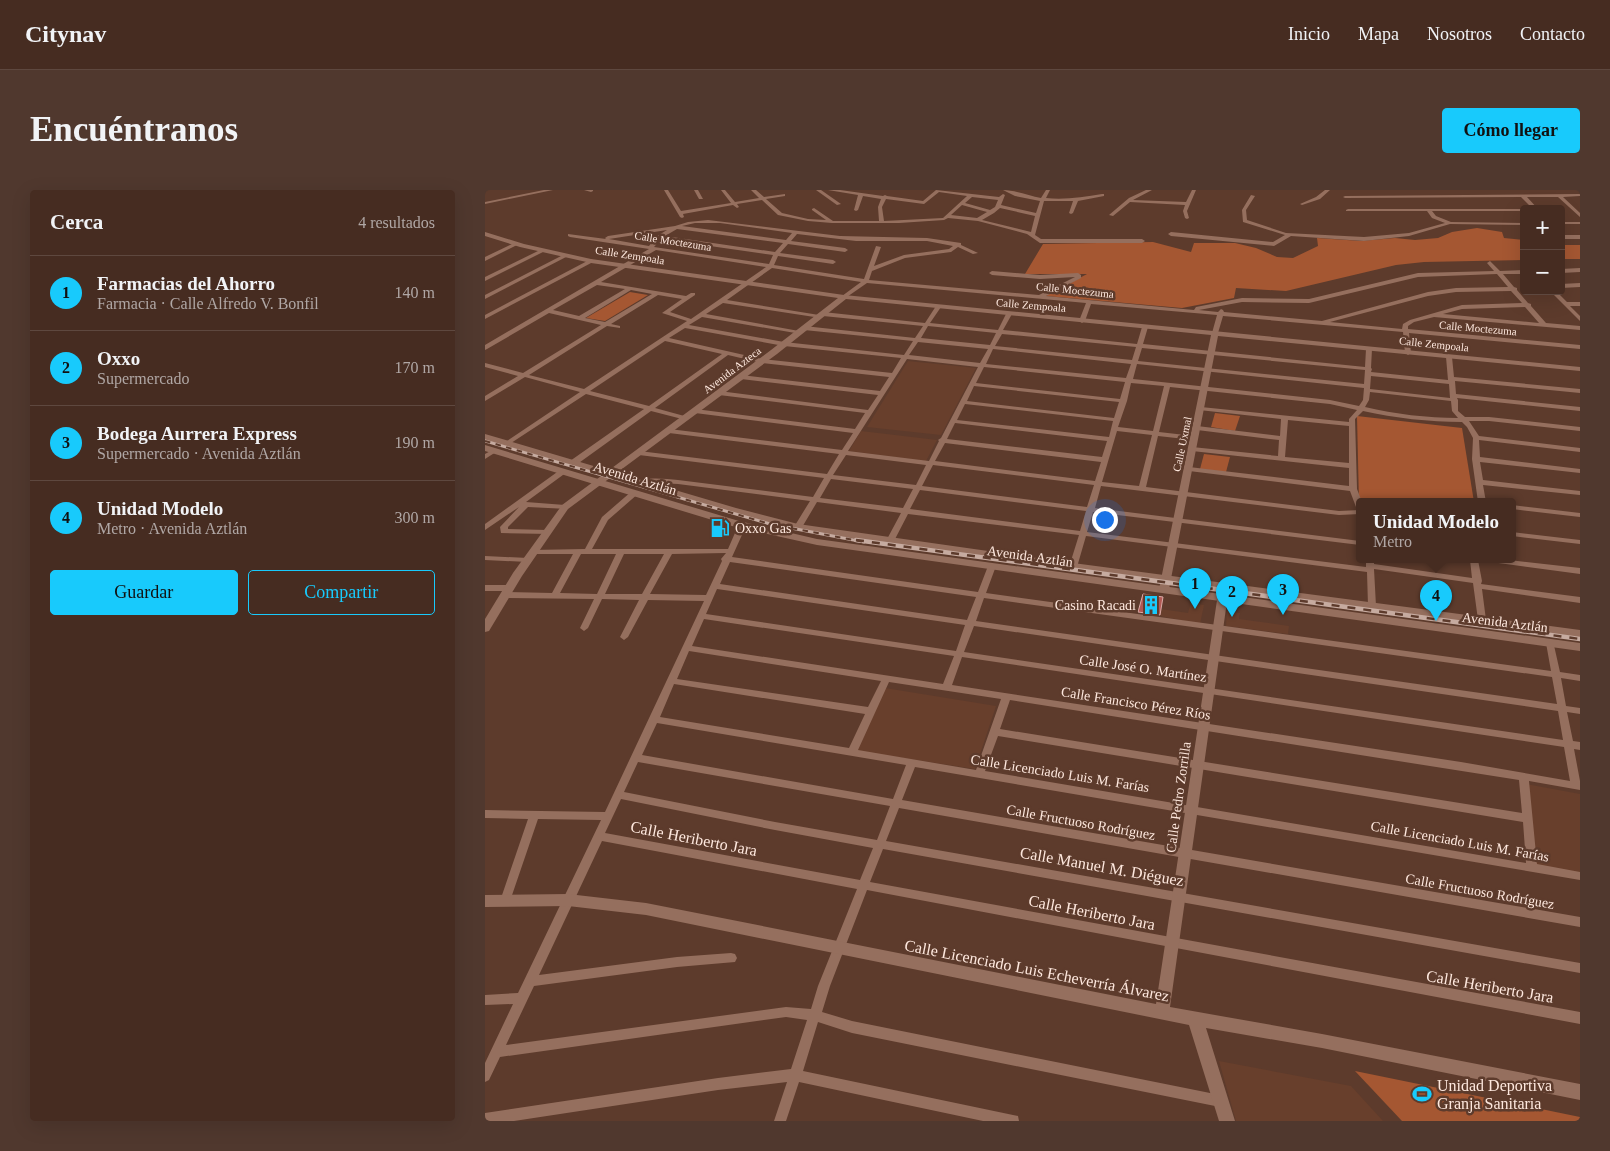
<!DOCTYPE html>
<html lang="es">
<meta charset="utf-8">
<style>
body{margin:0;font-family:"Times New Roman",serif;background:#50382e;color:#f1f3f6}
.controls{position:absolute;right:15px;top:15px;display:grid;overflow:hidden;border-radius:5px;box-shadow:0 5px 20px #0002}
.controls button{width:45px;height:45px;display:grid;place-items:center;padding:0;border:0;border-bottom:1px solid #5e483f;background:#462c21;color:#f1f3f6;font:25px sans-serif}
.you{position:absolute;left:619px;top:329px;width:18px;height:18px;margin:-12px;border:4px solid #fff;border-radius:50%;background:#1a73e8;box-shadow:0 0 0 8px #1a73e833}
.badge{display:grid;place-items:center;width:32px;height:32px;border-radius:50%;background:#18cafc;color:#111;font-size:16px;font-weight:700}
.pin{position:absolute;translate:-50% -41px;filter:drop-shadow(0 1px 2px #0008)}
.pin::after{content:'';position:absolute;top:26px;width:18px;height:15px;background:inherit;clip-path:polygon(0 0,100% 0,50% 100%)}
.popup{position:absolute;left:871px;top:308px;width:160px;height:65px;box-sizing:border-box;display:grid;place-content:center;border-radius:5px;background:#462c21;filter:drop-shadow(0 1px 4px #0005);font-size:16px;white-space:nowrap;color:#b0a7a5}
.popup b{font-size:19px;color:#f1f3f6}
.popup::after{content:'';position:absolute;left:50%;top:100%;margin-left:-10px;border:10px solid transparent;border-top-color:#462c21}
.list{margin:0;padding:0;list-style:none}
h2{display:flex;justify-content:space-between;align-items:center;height:65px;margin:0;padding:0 20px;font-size:21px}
h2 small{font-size:16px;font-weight:400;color:#b0a7a5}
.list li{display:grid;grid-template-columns:32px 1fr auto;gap:15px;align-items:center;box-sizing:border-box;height:75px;padding:0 20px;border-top:1px solid #5e483f}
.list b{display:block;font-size:19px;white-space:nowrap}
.list p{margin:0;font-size:16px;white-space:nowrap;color:#b0a7a5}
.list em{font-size:16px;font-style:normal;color:#b0a7a5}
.actions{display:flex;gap:10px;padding:15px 20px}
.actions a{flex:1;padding:11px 0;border:1px solid #18cafc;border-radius:5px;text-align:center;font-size:18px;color:#18cafc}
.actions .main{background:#18cafc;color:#111}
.map{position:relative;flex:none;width:1095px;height:931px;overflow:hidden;border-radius:5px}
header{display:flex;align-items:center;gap:30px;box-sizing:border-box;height:70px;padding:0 25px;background:#462c21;border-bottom:1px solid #5e483f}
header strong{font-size:24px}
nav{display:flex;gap:28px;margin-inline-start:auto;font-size:18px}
.intro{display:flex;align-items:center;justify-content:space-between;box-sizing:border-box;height:120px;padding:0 30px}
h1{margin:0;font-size:35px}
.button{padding:12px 22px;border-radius:5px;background:#18cafc;color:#111;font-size:18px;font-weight:700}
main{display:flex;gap:30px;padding:0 30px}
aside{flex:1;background:#462c21;border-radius:5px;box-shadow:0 5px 20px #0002}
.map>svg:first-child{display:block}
</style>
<header>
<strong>Citynav</strong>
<nav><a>Inicio</a><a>Mapa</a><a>Nosotros</a><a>Contacto</a></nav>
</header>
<div class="intro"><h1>Encuéntranos</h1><a class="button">Cómo llegar</a></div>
<main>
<aside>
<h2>Cerca<small>4 resultados</small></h2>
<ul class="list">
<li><span class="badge">1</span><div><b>Farmacias del Ahorro</b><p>Farmacia · Calle Alfredo V. Bonfil</p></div><em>140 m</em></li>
<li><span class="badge">2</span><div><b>Oxxo</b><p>Supermercado</p></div><em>170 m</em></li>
<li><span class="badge">3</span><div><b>Bodega Aurrera Express</b><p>Supermercado · Avenida Aztlán</p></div><em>190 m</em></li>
<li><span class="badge">4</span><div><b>Unidad Modelo</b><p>Metro · Avenida Aztlán</p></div><em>300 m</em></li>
</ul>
<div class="actions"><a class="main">Guardar</a><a>Compartir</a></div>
</aside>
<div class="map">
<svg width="1095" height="931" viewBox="0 0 1095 931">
<rect width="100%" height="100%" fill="#5d3b2c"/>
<g fill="#683f2c">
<path d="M423 171 491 178 456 245 382 237Z"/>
<path d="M376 241 452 250 441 271 364 261Z"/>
<path d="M706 413 719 415 715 434 675 426 676 419 703 423Z"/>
<path d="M742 421 755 423 754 429 804 436 803 444 741 436Z"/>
<path d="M400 498 511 516 490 579 372 561Z"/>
<path d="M1041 594 1095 604V683L1049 675Z"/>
<path d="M734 871 866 896 898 931H751Z"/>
</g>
<g fill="#a55732">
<path d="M992 38 1017 42 1019 48 1039 50V70L939 72 911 75 801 101 751 98 749 108 697 118 561 106 602 84H540L558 54 668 52 706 62 709 53H750L771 58 792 67 808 68 833 56 832 48 876 51 910 48 930 50 953 48 967 42Z"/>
<rect x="1076" y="55" width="19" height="14"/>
<path d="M145 102 163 105 120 131 101 128Z"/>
<path d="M730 223 755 226 750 241 726 237Z"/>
<path d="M872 226 977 238 989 312 874 313Z"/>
<path d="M719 264 745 267 741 282 715 279Z"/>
<path d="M870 881 1095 927V931H917Z"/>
</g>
<path fill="#b15853" stroke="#dbaca8" d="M658 404 678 407 675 425 653 422Z"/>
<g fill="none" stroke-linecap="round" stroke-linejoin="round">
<g fill="#956f5e" fill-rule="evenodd">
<path d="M59 0H68L0 14V12Z"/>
<path d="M99 0H108V1L106 2Z"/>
<path d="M179 0H183L196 21 246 13 236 0H240L250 12 274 8 266 0H271L279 7 300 4V6L281 9 297 23 323 29 341 30 327 20V19L329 18 348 31H394L393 17 396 9 378 6 373 20 371 21 369 20 373 5 343 0H355L398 6 400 5 402 6 438 11 451 0 514 7 518 4 520 5 516 15 551 23 555 11 530 6 518 0C530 0 544 6 556 8L561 0H565L561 8C580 10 598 7 617 4H619V6L593 11 588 23 586 24 584 23 588 11H559L550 45 556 49H657L660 51 657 53H555L542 44 493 31 463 28 459 30 414 33H347L323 31 293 25 277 10 252 14 254 17 252 18 248 15 198 24 199 27 197 28 195 27ZM454 2 482 6 458 28 399 31 397 17 401 9 439 14ZM487 7 513 10 510 17 505 20 480 13ZM477 15 502 22 492 28 466 25ZM515 18 550 26 546 42 497 30 509 23Z"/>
<path d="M209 0H213L218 9H214Z"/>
<path d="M331 0H336L356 14 352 15Z"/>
<path d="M661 0H667L648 10 701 12 707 0H711L702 21 704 28 702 29 700 28 698 21 700 15 645 12 628 26 624 25 644 8Z"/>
<path d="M840 0H845L835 9 817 15 815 14 831 7Z"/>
<path d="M1095 4V6L1078 7 1095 23V27L1073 7H1042L1053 19H1048L1036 7 860 8 858 7 860 6Z"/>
<path d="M766 5 770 6 761 20 762 30 801 43 879 47 924 43 960 33 947 28 942 21H861V20L863 19H1039V21H947L951 26 966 32 1039 33V35L965 34 924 46 879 51 806 46 789 56 686 46 683 44 686 42 788 52 800 45 758 32 757 20Z"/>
<path d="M223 30 355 46 442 48 476 53V55L493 63 488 64 473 57 466 62 420 68 387 81 384 90 554 105 590 87 555 89 507 85 504 83 507 81 555 85 593 83 596 85V88L561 106 709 120 711 117 757 108 824 109 933 83 1009 81 1002 73 1005 71 1015 81 1039 80V84H1018L1029 97 1032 98V100L1043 113 1046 114V116L1061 133 1095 136V140L949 127 929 132 923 136V139L1095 155V159L924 143 926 163 923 165 920 163 918 142 738 126 733 143 730 145 727 143 732 125 606 114 600 131 597 133 594 131 601 113 382 93 359 109 357 108V106L376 92 287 78 242 110 334 125 337 127 336 128 238 113 221 124 314 141 316 142V144L217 127 204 135 299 152 419 165 428 151 319 140 316 138 319 136 430 148 438 136 338 126 335 124 338 122 440 133 451 116 453 115 456 117 445 133 513 140 521 124 524 122 527 124 518 140 652 154 657 137 660 135 663 137 658 154 880 177 881 159 884 157 887 159 886 178 887 179 886 182 963 190 961 167 964 165 967 167 969 187 1095 199V203L970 191 971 204 1095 217V221L972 208 973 210V221L980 227H1004L1095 237V241L1004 231H984L994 246 1095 258V262L994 250 995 267 1095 279V283L995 272 998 290 1095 301V305L998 295 1001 312H993L987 269 988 248 982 237 977 232C944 232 910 228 878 221L870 229 872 299 877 312H875V319L871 317 865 301 704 281 700 279 704 277 864 296V278L707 261 704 259 707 257 793 266 794 250 712 240 709 238 712 236 795 246 796 229 714 220V218L716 217 864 232V229L872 220 845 214 685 197 674 242 709 246 712 248 709 250 673 246 661 297 854 321 875 320V324L854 325 616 296 610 318 875 351V355L608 322 602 342 881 377V370H889V374L987 388 985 370H993L997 391 996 394 1095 407V413L997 399 1001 430 997 433 993 430 988 393 889 379 891 416 887 419 883 416 882 382 601 346 592 377 588 379 584 377 594 345 423 324 409 351 405 353 401 351 416 323 332 312 316 339H313L309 337 325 311 193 294 175 293 154 295 150 293C161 286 180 289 193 290L328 307 339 288 154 265 151 263 154 261 342 284 354 264 184 243 181 241 184 239 357 260 368 243 210 223 207 221 210 219 370 239 380 223 234 205 231 203 234 201 383 220 393 205 256 189 253 187 256 185 395 201 404 187 277 173 243 165 170 218 203 227V229L201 230 166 221 91 275H85V271L159 219 101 204 23 255H19V253L95 202 40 187 0 211V206L33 186 0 177V173L38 183 116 135 64 123 2 159 0 160V155L164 59 85 47 83 46V44L121 49 120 48 123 46 190 36 203 32ZM210 33H235L307 43 301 50 197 36ZM192 39 298 53 290 62 180 46ZM182 40 172 46 164 56 124 49ZM312 44 371 51H442L468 56 464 59 419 65 389 76 396 57 391 56 379 89 289 75 293 66 348 74 351 72 348 70 295 63 303 54 360 62 363 60 360 58 306 51ZM176 49 288 65 284 74 169 57ZM171 60 281 77 206 129 185 122 210 105V103H206L201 106 116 92ZM1012 84 1023 97 971 98 943 102 837 131 739 122 738 120 736 119 733 122 714 120 757 112 824 113 933 87ZM112 95 140 99 94 126 68 120ZM146 100 167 104 120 132 100 128ZM1026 101 1037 113 977 115 925 130 918 134 917 139 845 132 943 106 971 102ZM173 105 197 109 177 123 202 131 99 199 44 185 122 136 135 138V136L126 134ZM1040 117 1054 133 958 124 977 119ZM443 136 511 143 505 155 436 148ZM200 138 299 156 416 168 407 183 277 169 184 148ZM517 144 651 157 647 170 510 156ZM180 151 237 164 164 216 105 201ZM433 152 503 159 495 173 424 165ZM657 158 880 180 879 194 653 171ZM508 159 646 174 641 188 501 174ZM422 169 493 177 456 248 453 250 454 251 444 271 363 261ZM652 174 879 198 878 210 874 216 845 210 648 189ZM499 177 640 192 635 209 491 193ZM886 186 964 194 965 208 885 199ZM646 193 679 196 668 241 633 237 642 211ZM489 196 634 212 629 228 482 211ZM885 202 966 211 967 221 973 228C942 228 910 224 880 217L884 210ZM480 214 628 231 624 247 472 230ZM803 230 864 236V273L800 267ZM470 233 622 251 617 267 462 249ZM632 241 667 245 654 296 617 292ZM460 253 616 272 610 291 450 271ZM361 265 441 275 431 295 348 285ZM448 275 609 295 602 317 437 296ZM346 289 428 299 418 318 335 308ZM435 300 601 321 595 341 425 319Z"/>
<rect x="1076" y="32" width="19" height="2"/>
<rect x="1076" y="45" width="19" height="4"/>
<path d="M29 53 34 54 0 71V67Z"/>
<path d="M55 60 60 61 0 91V87Z"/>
<path d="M78 65 83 66 0 109V105Z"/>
<path d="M106 69 109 71 108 72 0 129V125Z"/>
<path d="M1095 78V82L1076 83V79Z"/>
<path d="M1095 93V97L1076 98V94Z"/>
<path d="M1065 101H1071L1082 112H1095V116H1085L1095 126V131Z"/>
<path d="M9 259 11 260V262L0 269V264Z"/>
<path d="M75 280H78L82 282 41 312 80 315H83V319L43 317 23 337V339L62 340H65L66 342 65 344 16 343 15 337 34 317 0 340V334Z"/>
<path d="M147 301H153L154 303 123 330 107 359H243L253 336 257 334 261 336 247 367 493 402 503 376 507 374 511 376 501 403 1066 481 1061 453 1065 450 1068 451 1075 482 1095 485V491L1076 488 1081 516 1095 518V524L1082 522 1088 551 1095 552V560L1089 559 1095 591V600L1044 591 1052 674 1095 682V690L430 577 417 610 1095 727V737L414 618 401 651 1095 773V783L398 659 385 692 1095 822V834L382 700 345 796 337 822 367 831 735 905 739 907 741 911 739 915 735 917 367 843 333 832 318 881 528 925 533 926 534 931H498L314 892 301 931H289L302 892 233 900 29 931H0V923L233 888 306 879 322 830 301 827 15 867 4 890 0 892V873L28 814 0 815V805L33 803 116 630 53 629 25 711 24 714 20 716 16 714 15 711 43 629 0 628V620L120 622 219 411 163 410 143 447 139 450 135 447 154 410 117 409 103 438 99 441 95 438 109 409 20 408 16 405 20 402 67 403 88 364H46L45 362 46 360 100 359 117 327ZM241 363 236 369 237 371 221 405 165 404 187 364ZM96 364H131L112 404 75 403ZM139 364H179L157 404H120ZM245 372 491 407 482 430 235 394ZM232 399 480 435 471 461 221 424ZM499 408 1067 487 1072 514 491 431ZM219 429 469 466 458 494 207 456ZM489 436 1073 521 1078 550 479 462ZM204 461 396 491 383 517 192 489ZM477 467 1079 557 1085 591 976 572 467 495ZM404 492 516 509 491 580 373 560ZM189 494 380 524 364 558 175 527ZM525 510 1034 590 1037 623 515 539ZM172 533 421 575 408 609 157 565ZM513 546 1038 632 1041 673 500 581ZM153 572 405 616 392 650 290 632 139 602ZM136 609 290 640 388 658 375 690 120 643ZM117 651 372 699 333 796 326 819 301 817 21 855 49 796 192 777 250 772 252 768 250 764 246 763 192 767 54 785Z"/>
<path d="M1027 315 1095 323V327L1027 319Z"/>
<path d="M1027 342 1095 350V354L1027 346Z"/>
<path d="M0 366 43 368 47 370 43 372 0 370Z"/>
<path d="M1002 370H1024L1095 378V384L1006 372Z"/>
<path d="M0 395H24L28 398 24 401H0Z"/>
</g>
<g fill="#956f5e" fill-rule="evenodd">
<path d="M0 42 39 54 106 69 359 105 1095 177V181L733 146 684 399 679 402 674 399 726 145 361 109 292 164 83 319 37 386 4 441 0 442V429L28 383 77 315 286 160 353 108 106 73 35 57 0 46Z"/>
<path d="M739 394 744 397 685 817 837 844 1095 894V910L837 858 721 838 750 931H734L704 835 161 725 83 716 0 717V705L83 704 161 713 671 814 734 397Z"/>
</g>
<g fill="#956f5e" fill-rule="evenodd">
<path d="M0 244 251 318 313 334 588 373 1095 440V448L588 381 313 340 243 322 0 250Z"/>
<path d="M0 255 254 331 332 349 1095 453V461L332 355 247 336 0 261Z"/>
</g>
<g stroke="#c6aba0" stroke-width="3">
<path id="rail-far1" d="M0 251 285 334 379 352"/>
</g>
<g stroke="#c6aba0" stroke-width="4.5">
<path id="rail" d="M371 350 1095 449"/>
</g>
<use href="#rail-far1" stroke="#5d3b2c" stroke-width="2" stroke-dasharray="5.5" stroke-linecap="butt"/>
<use href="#rail" stroke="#5d3b2c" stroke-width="2.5" stroke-dasharray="8" stroke-linecap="butt"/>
</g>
<defs>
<g id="fuel-bare" transform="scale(1.5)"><path d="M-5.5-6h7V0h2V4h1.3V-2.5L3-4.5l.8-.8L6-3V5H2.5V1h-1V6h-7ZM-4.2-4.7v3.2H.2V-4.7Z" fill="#18cafc" stroke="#5d3b2c" stroke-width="2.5" paint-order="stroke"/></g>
<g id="building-bare" transform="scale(1.5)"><path d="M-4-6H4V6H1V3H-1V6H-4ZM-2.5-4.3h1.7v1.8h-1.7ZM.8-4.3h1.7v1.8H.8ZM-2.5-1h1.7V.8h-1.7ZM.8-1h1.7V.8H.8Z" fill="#18cafc" stroke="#5d3b2c" stroke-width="2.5" paint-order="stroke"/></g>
<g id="stadium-bare" transform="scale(1.5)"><path d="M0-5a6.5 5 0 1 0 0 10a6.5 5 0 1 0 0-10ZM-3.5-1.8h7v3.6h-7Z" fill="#18cafc" stroke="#5d3b2c" stroke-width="2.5" paint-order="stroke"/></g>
</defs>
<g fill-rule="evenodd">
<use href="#fuel-bare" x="235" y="338"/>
<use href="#building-bare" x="666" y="415"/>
<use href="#stadium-bare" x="937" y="904"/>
</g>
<g text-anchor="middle" stroke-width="5" stroke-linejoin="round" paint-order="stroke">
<g font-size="11" fill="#fee8de" stroke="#5d3b2c">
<text transform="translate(188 51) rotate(9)" y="4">Calle Moctezuma</text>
<text transform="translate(145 65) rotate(9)" y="4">Calle Zempoala</text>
<text transform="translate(590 100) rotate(6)" y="4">Calle Moctezuma</text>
<text transform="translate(546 115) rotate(5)" y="4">Calle Zempoala</text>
<text transform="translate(993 138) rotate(5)" y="4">Calle Moctezuma</text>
<text transform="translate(949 154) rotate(6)" y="4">Calle Zempoala</text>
<text transform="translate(247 180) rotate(-37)" y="4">Avenida Azteca</text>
<text transform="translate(697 254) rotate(-78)" y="4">Calle Uxmal</text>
</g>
<g font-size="14" fill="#fee8de" stroke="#5d3b2c">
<text transform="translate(150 288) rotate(17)" y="5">Avenida Aztlán</text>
<text transform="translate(545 366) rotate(8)" y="5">Avenida Aztlán</text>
<text transform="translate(1020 432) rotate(7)" y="5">Avenida Aztlán</text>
<text transform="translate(658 478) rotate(8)" y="5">Calle José O. Martínez</text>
<text transform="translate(651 513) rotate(9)" y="5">Calle Francisco Pérez Ríos</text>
<text transform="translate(575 583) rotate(9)" y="5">Calle Licenciado Luis M. Farías</text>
<text transform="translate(693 607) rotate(-82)" y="5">Calle Pedro Zorrilla</text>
<text transform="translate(596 632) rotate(10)" y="5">Calle Fructuoso Rodríguez</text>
<text transform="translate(975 651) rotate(10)" y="5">Calle Licenciado Luis M. Farías</text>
<text transform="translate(995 701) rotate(10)" y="5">Calle Fructuoso Rodríguez</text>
</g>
<g font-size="14" fill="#fee8de" stroke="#5d3b2c" text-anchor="start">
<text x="250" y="343">Oxxo Gas</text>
<text x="651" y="420" text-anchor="end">Casino Racadi</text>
</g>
<g font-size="16" fill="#fee8de" stroke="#5d3b2c">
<text transform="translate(209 648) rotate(11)" y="6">Calle Heriberto Jara</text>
<text transform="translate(617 676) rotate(10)" y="6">Calle Manuel M. Diéguez</text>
<text transform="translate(607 722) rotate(11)" y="6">Calle Heriberto Jara</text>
<text transform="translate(552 780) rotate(11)" y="6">Calle Licenciado Luis Echeverría Álvarez</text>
<text transform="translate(1005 796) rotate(10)" y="6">Calle Heriberto Jara</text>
</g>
<g font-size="16" fill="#fee8de" stroke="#5d3b2c" text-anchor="start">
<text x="952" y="901">Unidad Deportiva<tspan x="952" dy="18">Granja Sanitaria</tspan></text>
</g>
</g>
</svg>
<div class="controls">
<button>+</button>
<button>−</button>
</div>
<div class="you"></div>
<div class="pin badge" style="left:710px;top:419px">1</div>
<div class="pin badge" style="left:747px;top:427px">2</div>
<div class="pin badge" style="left:798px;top:425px">3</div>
<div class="pin badge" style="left:951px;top:431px">4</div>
<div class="popup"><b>Unidad Modelo</b>Metro</div>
</div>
</main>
